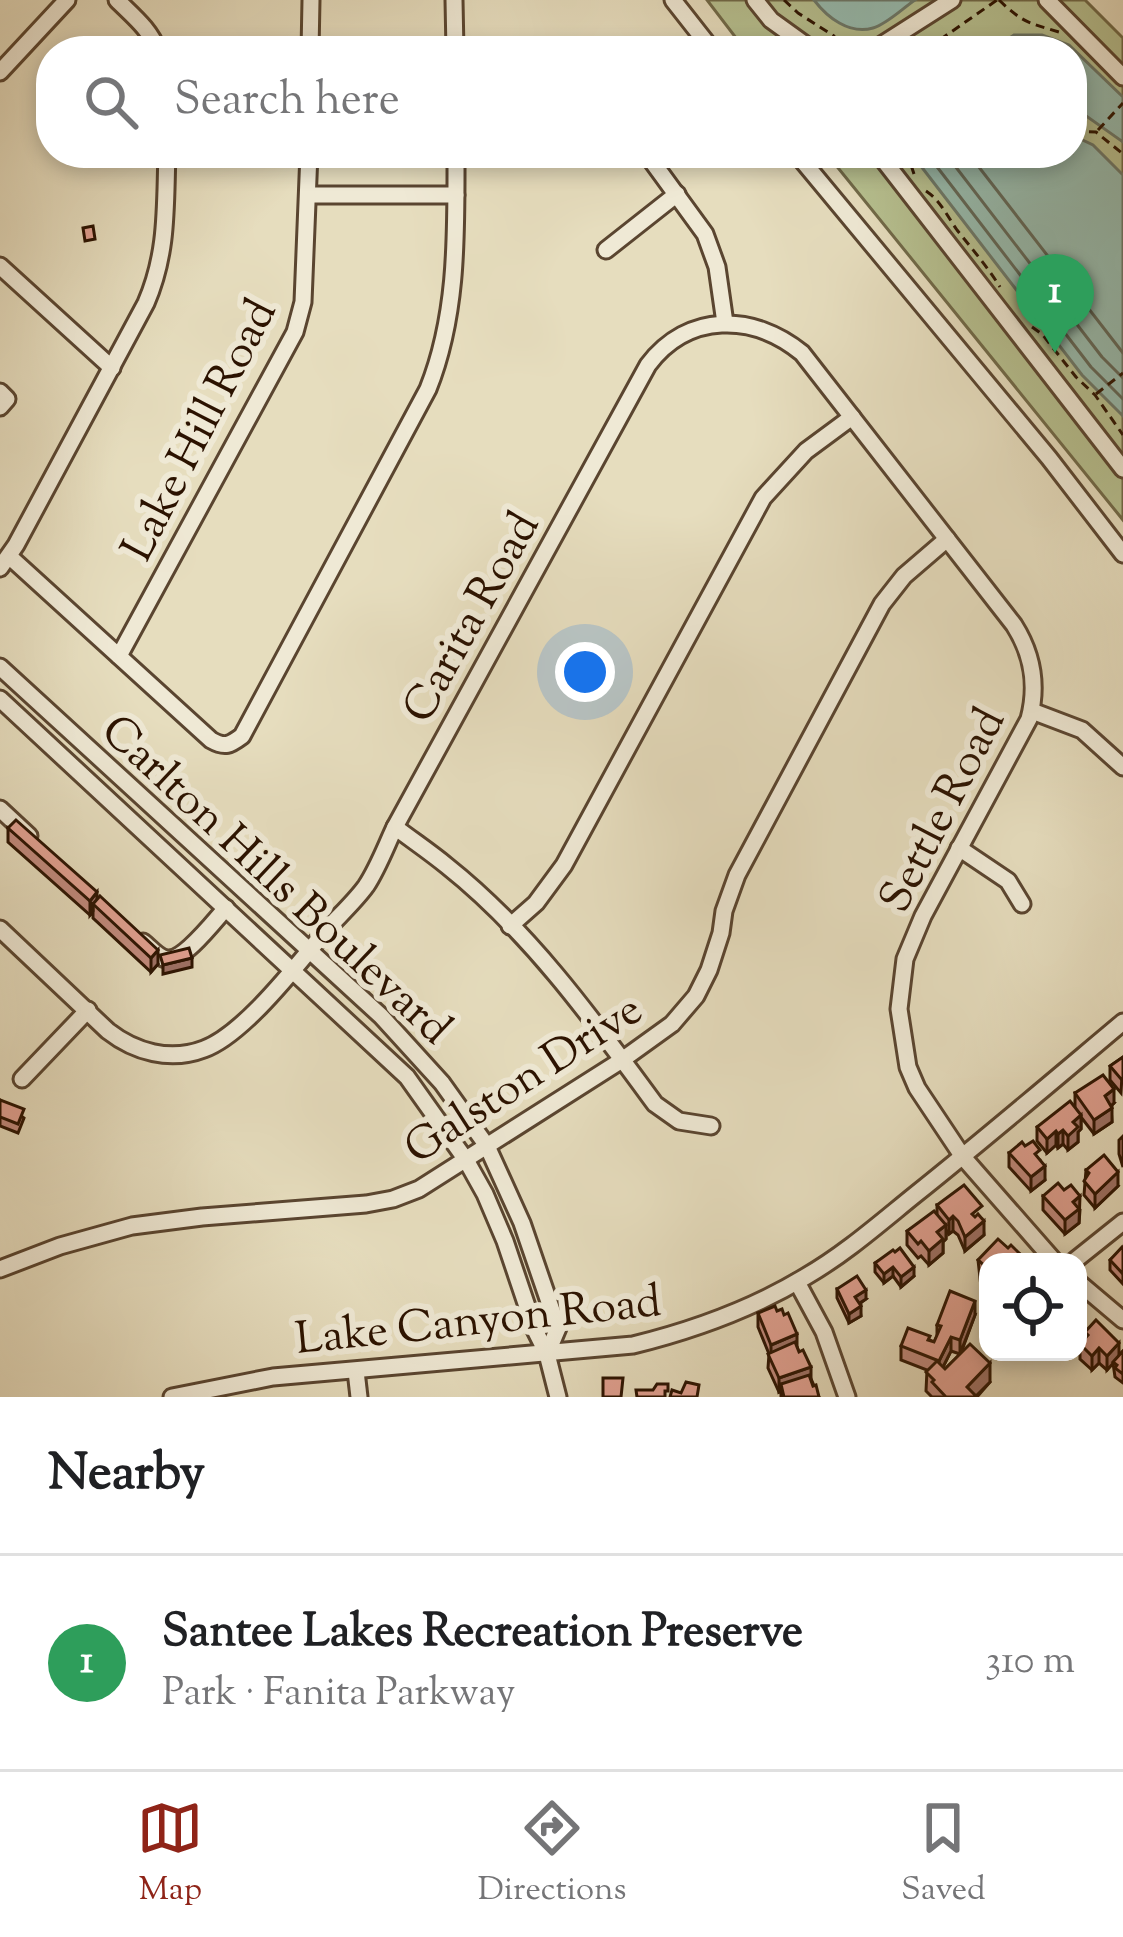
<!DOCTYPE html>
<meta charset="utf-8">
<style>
body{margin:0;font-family:"Sorts Mill Goudy",serif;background:#f6f6f6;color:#202124}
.controls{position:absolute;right:36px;bottom:36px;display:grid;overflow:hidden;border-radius:24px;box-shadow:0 6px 18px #0003}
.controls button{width:108px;height:108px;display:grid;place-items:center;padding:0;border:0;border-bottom:3px solid #e0e0e0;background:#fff;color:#202124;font:60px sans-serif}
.you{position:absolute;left:585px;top:672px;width:42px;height:42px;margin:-30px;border:9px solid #fff;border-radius:50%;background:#1a73e8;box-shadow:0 0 0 18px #1a73e833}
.badge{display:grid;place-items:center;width:78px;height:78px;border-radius:50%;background:#8f2418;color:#fff;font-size:39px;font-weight:700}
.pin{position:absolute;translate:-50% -99px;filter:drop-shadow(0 3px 6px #0008)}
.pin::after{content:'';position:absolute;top:63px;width:42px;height:36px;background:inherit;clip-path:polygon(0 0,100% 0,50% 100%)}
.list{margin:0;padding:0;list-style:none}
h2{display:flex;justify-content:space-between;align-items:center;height:156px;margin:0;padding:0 48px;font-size:51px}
h2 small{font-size:39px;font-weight:400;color:#757577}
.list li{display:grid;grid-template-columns:78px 1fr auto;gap:36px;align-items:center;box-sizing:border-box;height:216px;padding:0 48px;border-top:3px solid #e0e0e0}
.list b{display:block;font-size:45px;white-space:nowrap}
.list p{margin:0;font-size:39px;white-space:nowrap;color:#757577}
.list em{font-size:39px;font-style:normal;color:#757577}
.icon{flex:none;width:66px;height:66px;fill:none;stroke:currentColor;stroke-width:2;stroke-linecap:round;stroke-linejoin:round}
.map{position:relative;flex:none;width:1123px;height:1397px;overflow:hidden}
.search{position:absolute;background:#fff;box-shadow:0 6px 18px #0003;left:36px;right:36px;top:36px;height:132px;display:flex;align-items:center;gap:30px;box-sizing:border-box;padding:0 42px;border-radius:48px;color:#757577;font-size:45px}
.sheet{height:372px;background:#fff}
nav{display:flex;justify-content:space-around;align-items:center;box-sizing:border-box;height:168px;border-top:3px solid #e0e0e0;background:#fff;font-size:33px;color:#757577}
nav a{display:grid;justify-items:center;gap:6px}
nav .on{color:#8f2418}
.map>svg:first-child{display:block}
</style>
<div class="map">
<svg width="1123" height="1397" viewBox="0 0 1123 1397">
<rect width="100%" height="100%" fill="#e6ddbe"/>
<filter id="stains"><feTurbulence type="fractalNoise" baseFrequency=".00167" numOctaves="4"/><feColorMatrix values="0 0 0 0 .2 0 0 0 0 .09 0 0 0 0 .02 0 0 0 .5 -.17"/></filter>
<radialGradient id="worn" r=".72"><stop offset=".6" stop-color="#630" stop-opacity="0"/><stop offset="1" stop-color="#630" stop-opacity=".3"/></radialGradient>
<path fill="#b6c090" stroke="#706948" stroke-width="3" d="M707 0H1085L1123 38V520L826 153H1072V51H746Z"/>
<g fill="#96bcb0" stroke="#6b786a" stroke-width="3">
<path d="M814 0H915C903 8 887 24 873 28 849 35 827 17 814 0Z"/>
<path d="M1014 35H1042L1069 45 1123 97V142L1075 108 1072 110V51H990Z"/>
<path d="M1072 135 1093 145 1123 175V416L1082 375 917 161 918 153H1072Z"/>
</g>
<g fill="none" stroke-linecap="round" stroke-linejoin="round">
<g stroke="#606758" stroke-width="3">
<path d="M929 153 931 159 1091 367 1123 399"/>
<path d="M945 153 1102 357 1123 378"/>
<path d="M968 153 1123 353"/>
</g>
<g stroke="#5a4530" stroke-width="21">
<g id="minor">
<path d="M117 0C133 16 150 29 158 51"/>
<path d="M454 0 455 51"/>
<path d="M673 0 713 51"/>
<path d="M755 0 771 20 814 51"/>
<path d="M1047 0 1123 77"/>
<path d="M310 51 311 0"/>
<path d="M872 51 952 0"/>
<path d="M0 72 67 0"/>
<path d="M646 153 705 234 717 267 725 323"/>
<path d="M796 153 1049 458 1123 554"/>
<path d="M878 153 1123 469"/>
<path d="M308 195H456"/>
<path d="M606 250 677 194"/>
<path d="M0 266 112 368"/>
<path d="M0 392 7 399 0 407"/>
<path d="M10 557 211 740C225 748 230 745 242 736L428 389C458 314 456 234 456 153"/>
<path d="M0 568 16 545 146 303C168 252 165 207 167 153"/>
<path d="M119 656 295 332 303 302 309 153"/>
<path d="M0 667 381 1016 442 1083 487 1146 522 1223 558 1328 547 1354"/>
<path d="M0 699 407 1077 466 1160 485 1194 505 1241 535 1330 547 1354 558 1397"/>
<path d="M1032 711 1082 730 1123 767"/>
<path d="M0 809 29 836"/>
<path d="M395 827C412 840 430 852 447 866 529 931 594 1021 655 1104L679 1121 711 1126"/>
<path d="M959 848 1008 881 1022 904"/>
<path d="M510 926 536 903 564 865 763 498 806 451 852 417"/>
<path d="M0 929 108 1031C135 1052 170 1062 204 1049 245 1034 299 962 329 927 341 914 356 900 366 886 378 868 386 846 395 827L648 365C688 312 753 313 802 353L1014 625C1033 655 1038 685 1029 719L923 916 905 959 899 1009 908 1067 917 1088 963 1157 1055 1262"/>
<path d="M143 942C150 947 158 958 167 959 184 961 215 920 226 908"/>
<path d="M22 1079 88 1010"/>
<path d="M1073 1262 1123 1222"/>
<path d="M0 1269 60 1246 132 1226 202 1217 366 1204 393 1199 419 1189 622 1060 672 1024 696 996 709 970 721 933 724 911 737 875 882 604 904 576 947 539"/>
<path d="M797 1282 824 1332 847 1397"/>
<path d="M1078 1282 1123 1320"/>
<path d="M356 1371 359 1397"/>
<path d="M172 1397 273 1377 633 1345C694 1330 752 1309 805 1277 845 1254 880 1223 916 1194 986 1138 1054 1080 1123 1022"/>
</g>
</g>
<g stroke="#2b1200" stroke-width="3" stroke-dasharray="9 6" stroke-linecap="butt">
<path d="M784 0 798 13 834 36 829 51"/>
<path d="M999 0C1023 23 1029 23 1059 32"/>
<path d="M930 51 941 39 997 0"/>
<path d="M1098 130 1123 103"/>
<path d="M1074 131 1096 132 1123 154"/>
<path d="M907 153 914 174"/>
<path d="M926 191C941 201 947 216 957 230 972 249 987 266 1000 287"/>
<path d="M1032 327 1042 334 1076 377 1095 395 1123 435"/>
<path d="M1096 394 1123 373"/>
</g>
<use href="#minor" stroke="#efe9d5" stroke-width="15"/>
</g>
<g fill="#c28a7e" stroke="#2b1200" stroke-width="3" fill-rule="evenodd">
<path d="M8 828 97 899 158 964 151 972 93 918V911L90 915 8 842Z"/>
<path d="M1123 1057 1121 1093 1110 1080V1066Z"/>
<path d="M1075 1093 1114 1103 1111 1106 1112 1122 1094 1134 1081 1117V1129L1078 1132V1142L1068 1150 1063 1144 1058 1148 1056 1145 1047 1153 1037 1141V1127L1075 1107Z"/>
<path d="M0 1100 24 1118 18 1133 0 1126Z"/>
<path d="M1123 1136V1167L1119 1154V1140Z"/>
<path d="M1009 1153 1040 1160 1045 1180 1031 1191 1009 1167Z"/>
<path d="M1086 1170 1118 1186 1095 1208 1084 1195Z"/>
<path d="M1043 1196 1080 1210 1079 1223 1065 1234 1043 1210Z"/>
<path d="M937 1205 982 1219 984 1235 965 1251 958 1235 953 1231 949 1234 946 1230V1239L943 1242V1253L929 1265 921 1256 918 1258 907 1245V1231L923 1221 937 1215Z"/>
<path d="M1008 1248 1020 1254 1021 1262H988V1294L981 1287 978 1260Z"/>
<path d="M1123 1249V1284L1110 1270V1260Z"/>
<path d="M895 1252 914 1276 901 1287 893 1276 884 1283 875 1272V1263Z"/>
<path d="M837 1289 866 1299 859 1304 861 1316 849 1323 837 1298Z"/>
<path d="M777 1311 797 1347 819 1397H781V1391L779 1392 768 1368 769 1354 758 1327V1313Z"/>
<path d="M975 1315 961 1353 990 1382 977 1397H932L926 1391 927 1370 901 1360V1346L930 1340 934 1342 937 1336V1325ZM951 1351 960 1354 945 1369 943 1367Z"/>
<path d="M1085 1332 1119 1355 1123 1351V1383L1115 1377 1113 1363 1107 1370 1099 1363 1092 1370 1080 1359V1344L1085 1339Z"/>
</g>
<g fill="#9e7166" stroke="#2b1200" stroke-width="3">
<path d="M97 892V906L93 904V911L90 915V901Z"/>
<path d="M158 950V964L151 972V958Z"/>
<path d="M192 958V967L163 974V965Z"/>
<path d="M1114 1089V1103L1105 1111V1096Z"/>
<path d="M1112 1108V1122L1094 1134V1120Z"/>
<path d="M1081 1115V1129L1078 1132V1142L1068 1150V1136L1073 1122Z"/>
<path d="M1063 1130V1144L1058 1148V1134Z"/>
<path d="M1056 1131V1145L1047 1153V1139Z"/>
<path d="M1045 1166V1180L1031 1191V1177Z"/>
<path d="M1118 1172V1186L1095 1208V1194Z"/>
<path d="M1080 1196 1079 1223 1065 1234V1220L1073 1202Z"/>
<path d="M953 1216V1231L949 1234V1220Z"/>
<path d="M984 1221V1235L965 1251V1237Z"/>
<path d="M946 1225V1239L943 1242V1253L929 1265V1251L937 1232Z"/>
<path d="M893 1267V1276L884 1283V1274Z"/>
<path d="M914 1267V1276L901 1287V1277Z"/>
<path d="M866 1290V1299L855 1306V1297Z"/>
<path d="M975 1301V1315L960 1354V1340Z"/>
<path d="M861 1306V1316L849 1323V1314Z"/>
<path d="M797 1334V1348L771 1359V1345Z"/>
<path d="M951 1337V1351L939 1375V1361Z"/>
<path d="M1119 1343V1357L1107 1370V1356Z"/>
<path d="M1099 1348V1363L1092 1370V1356Z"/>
<path d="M990 1363V1382L975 1397 967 1387Z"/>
<path d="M811 1367V1381L781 1384V1391L779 1392V1378Z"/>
</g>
<g fill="#e2a192" stroke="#2b1200" stroke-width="3">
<path d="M93 226 95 239 85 241 83 228Z"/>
<path d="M16 820 97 892 90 901 8 828Z"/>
<path d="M100 896 158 950 151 958 93 904Z"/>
<path d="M189 948 192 958 163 965 160 955Z"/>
<path d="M1123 1057V1078L1121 1079 1110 1066Z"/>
<path d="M1103 1075 1114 1089 1105 1096 1112 1108 1094 1120 1075 1093Z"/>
<path d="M0 1100 24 1109 18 1124 0 1117Z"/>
<path d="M1070 1101 1081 1115 1073 1122 1078 1127 1068 1136 1063 1130 1058 1134 1056 1131 1047 1139 1037 1127Z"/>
<path d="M1033 1141 1040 1150 1035 1154 1045 1166 1031 1177 1009 1153 1022 1142 1025 1146Z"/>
<path d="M1104 1155 1118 1172 1095 1194 1084 1181 1089 1173 1086 1170Z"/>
<path d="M1058 1183 1064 1190 1071 1185 1080 1196 1073 1202 1079 1209 1065 1220 1043 1196Z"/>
<path d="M964 1185 982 1206 972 1214 975 1217 978 1214 984 1221 965 1237 958 1221 953 1216 949 1220 937 1205Z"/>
<path d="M934 1211 946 1225 937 1232 943 1239 929 1251 921 1241 918 1244 907 1231Z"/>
<path d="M998 1239 1008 1248 1011 1245 1020 1254 1018 1258 1021 1261 988 1262V1280L981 1273 986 1267 978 1260Z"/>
<path d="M1122 1247 1123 1249V1274L1110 1260Z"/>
<path d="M900 1248 914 1267 901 1277 893 1267 884 1274 875 1263 893 1250 895 1252Z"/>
<path d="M857 1276 866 1290 855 1297 861 1306 849 1314 837 1289Z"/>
<path d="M950 1291 975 1301 960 1340 951 1337 939 1361 901 1346 908 1328 930 1336 928 1340 934 1342 941 1326 937 1325Z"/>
<path d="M775 1306 777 1311 782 1309 784 1315 788 1313 797 1334 771 1345 758 1313Z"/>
<path d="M1096 1320 1119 1343 1107 1356 1099 1348 1092 1356 1080 1344 1088 1335 1085 1332Z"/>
<path d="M795 1342 799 1352 803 1350 811 1367 779 1378 768 1354Z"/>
<path d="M970 1344 990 1363 967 1387 977 1397H946L932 1382 934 1380 926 1372 937 1361 945 1369Z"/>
<path d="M1123 1351V1374L1115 1368 1117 1365 1113 1362Z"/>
<path d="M809 1375 813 1386 816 1385 819 1397H784L781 1384Z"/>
<path d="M603 1378H623L621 1397H603Z"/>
<path d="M686 1382 699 1385 697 1397H670L672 1390 681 1393Z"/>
<path d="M657 1384H668V1391H665V1397H637L636 1390H653Z"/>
</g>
<g text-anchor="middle" stroke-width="12" stroke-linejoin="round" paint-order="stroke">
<g font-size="45" fill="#2b1200" stroke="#efe9d5">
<text transform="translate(197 429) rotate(-63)" y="16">Lake Hill Road</text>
<text transform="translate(469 616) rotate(-61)" y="16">Carita Road</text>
<text transform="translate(940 809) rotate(-63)" y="16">Settle Road</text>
<text transform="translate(278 878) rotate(43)" y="16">Carlton Hills Boulevard</text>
<text transform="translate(522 1077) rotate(-33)" y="16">Galston Drive</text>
<text transform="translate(478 1318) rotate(-6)" y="16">Lake Canyon Road</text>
</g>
</g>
<rect width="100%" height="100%" filter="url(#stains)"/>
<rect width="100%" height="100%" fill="url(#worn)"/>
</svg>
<div class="controls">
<button><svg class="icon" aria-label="locate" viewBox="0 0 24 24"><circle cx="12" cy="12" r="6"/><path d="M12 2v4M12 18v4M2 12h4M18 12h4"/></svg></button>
</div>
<div class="you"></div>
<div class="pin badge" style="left:1055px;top:353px;background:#2e9e5b">1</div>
<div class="search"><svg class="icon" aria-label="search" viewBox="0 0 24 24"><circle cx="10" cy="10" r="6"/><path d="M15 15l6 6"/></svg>Search here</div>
</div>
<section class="sheet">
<h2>Nearby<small></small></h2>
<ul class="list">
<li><span class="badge" style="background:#2e9e5b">1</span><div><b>Santee Lakes Recreation Preserve</b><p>Park · Fanita Parkway</p></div><em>310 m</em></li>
</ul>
</section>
<nav>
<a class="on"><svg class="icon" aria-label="map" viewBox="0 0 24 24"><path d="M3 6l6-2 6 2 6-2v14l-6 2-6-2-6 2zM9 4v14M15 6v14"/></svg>Map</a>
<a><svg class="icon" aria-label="directions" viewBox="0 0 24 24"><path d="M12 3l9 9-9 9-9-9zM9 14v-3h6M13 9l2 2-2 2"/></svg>Directions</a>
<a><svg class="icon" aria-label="saved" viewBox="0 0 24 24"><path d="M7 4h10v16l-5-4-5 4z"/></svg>Saved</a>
</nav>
